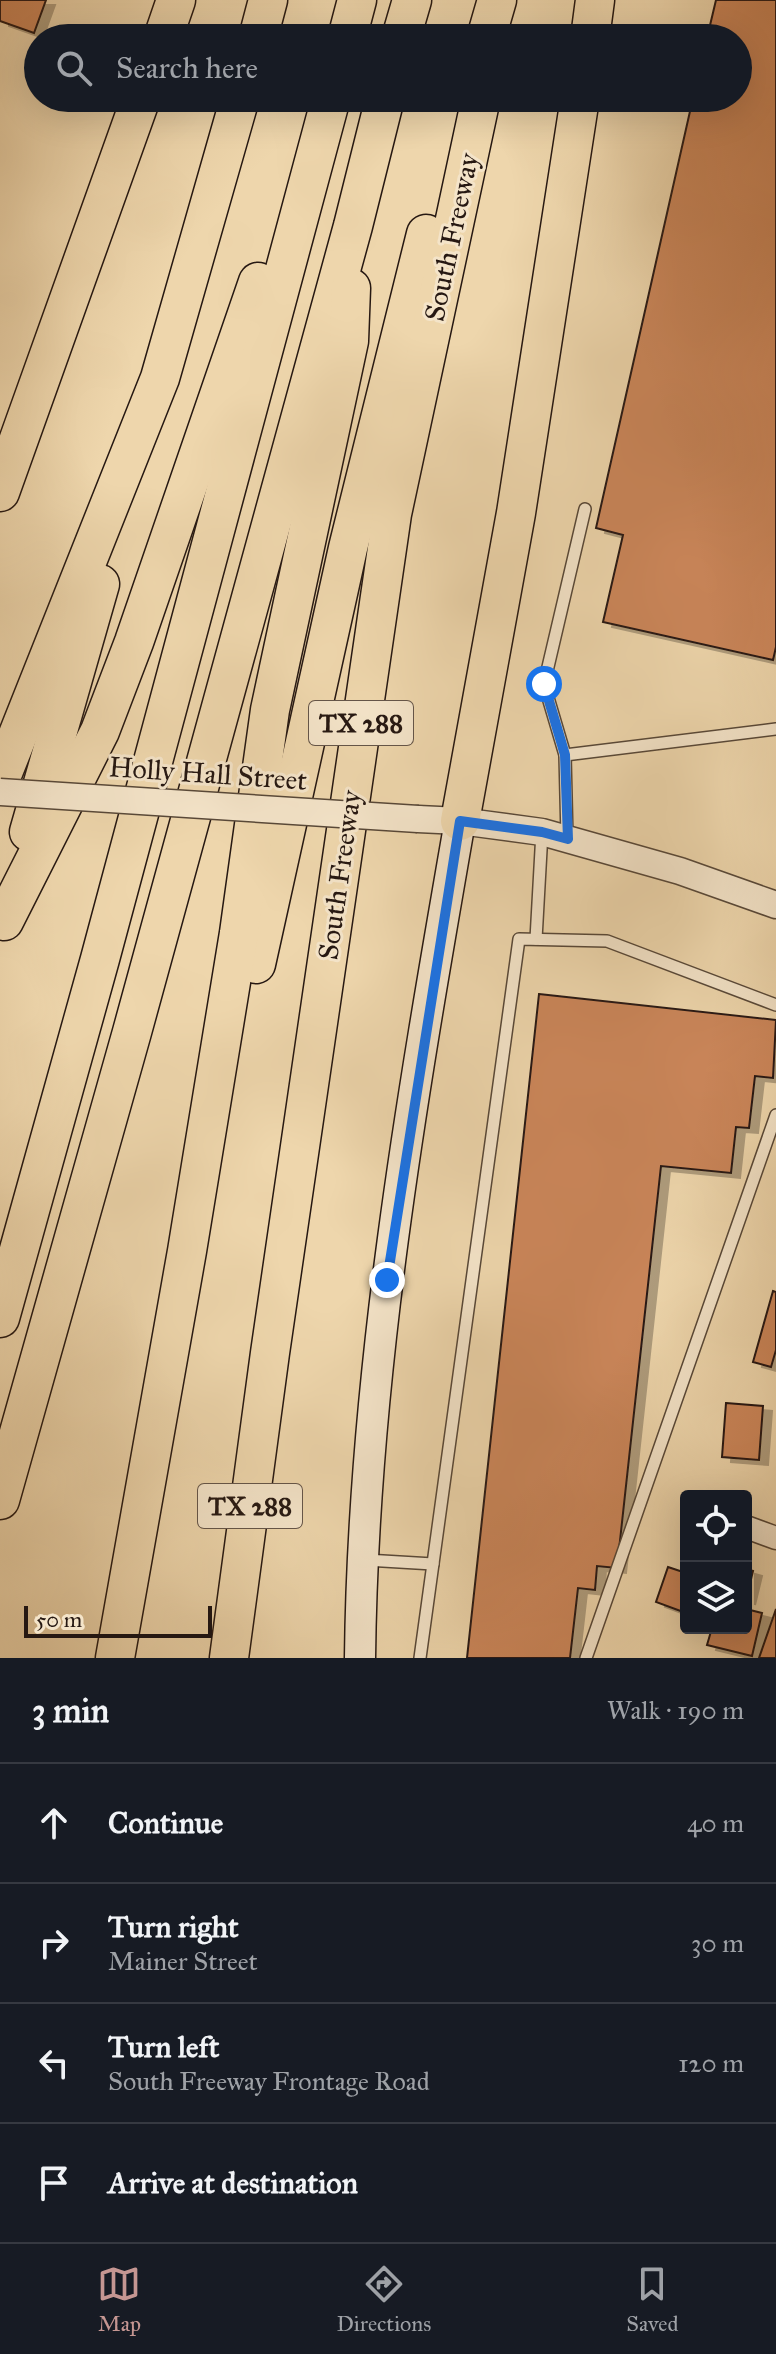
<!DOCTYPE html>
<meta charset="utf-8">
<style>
body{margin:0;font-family:"IM FELL Great Primer",serif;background:#20242c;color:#f1f3f6}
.controls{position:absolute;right:24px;bottom:24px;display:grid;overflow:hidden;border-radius:8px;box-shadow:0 8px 32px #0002}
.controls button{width:72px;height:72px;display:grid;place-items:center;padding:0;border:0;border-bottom:2px solid #363941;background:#171b24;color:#f1f3f6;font:40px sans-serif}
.scale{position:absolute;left:24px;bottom:20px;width:188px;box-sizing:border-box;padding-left:8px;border:4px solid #261812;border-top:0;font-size:22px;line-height:28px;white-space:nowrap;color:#261812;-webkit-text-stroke:6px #f4e4c9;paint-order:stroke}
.stop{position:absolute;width:24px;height:24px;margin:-18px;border:6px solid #1a73e8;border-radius:50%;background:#fff}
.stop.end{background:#1a73e8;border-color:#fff;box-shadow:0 2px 8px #0008}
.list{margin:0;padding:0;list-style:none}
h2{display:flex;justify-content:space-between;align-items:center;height:104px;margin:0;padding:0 32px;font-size:34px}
h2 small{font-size:26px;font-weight:400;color:#9ea1a6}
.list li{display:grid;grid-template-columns:52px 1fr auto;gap:24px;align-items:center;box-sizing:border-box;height:120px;padding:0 32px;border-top:2px solid #363941}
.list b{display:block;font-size:30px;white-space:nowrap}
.list p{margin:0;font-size:26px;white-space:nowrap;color:#9ea1a6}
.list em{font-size:26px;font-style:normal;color:#9ea1a6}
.icon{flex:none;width:44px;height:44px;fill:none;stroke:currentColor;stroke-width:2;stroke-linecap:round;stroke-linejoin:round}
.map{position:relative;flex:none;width:776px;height:1658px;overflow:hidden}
.search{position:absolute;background:#171b24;box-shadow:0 8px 32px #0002;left:24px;right:24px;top:24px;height:88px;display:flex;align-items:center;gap:20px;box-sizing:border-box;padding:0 28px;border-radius:44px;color:#9ea1a6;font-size:30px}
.sheet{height:584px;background:#171b24}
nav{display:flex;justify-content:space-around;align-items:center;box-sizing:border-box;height:112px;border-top:2px solid #363941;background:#171b24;font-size:22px;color:#9ea1a6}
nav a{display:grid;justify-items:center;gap:4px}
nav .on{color:#c59692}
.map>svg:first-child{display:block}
</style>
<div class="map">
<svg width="776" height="1658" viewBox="0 0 776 1658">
<defs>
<filter id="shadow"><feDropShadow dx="9" dy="5" stdDeviation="0" flood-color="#0004"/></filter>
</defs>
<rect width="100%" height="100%" fill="#eed6ac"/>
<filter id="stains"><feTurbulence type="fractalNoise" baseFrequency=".0025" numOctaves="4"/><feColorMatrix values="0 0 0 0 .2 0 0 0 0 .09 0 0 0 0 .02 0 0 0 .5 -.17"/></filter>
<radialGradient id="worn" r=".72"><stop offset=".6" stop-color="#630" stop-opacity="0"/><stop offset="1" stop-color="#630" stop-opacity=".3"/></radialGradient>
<g fill="#cb865a" stroke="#261812" stroke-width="2" filter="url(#shadow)">
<path d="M0 0H46L34 33 0 21Z"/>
<path d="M716 0H776V647L773 660 603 622 623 535 596 528 693 98H738V38H707Z"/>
<path d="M539 994 776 1020 773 1078 755 1076 749 1128 736 1127 731 1173 661 1166 617 1568 597 1566 595 1590 578 1588 570 1658H467Z"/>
<path d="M773 1291 776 1292V1350L771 1367 753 1362Z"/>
<path d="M726 1403 763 1406 759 1460 722 1457Z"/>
<path d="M668 1567 686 1573V1613L656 1602Z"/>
<path d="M746 1569 753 1571 746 1600Z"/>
<path d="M746 1609 762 1613 752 1656 707 1645 712 1628H746Z"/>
<path d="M776 1609V1658H759Z"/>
</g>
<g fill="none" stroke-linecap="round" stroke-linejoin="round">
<g stroke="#584838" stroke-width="14">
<g id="service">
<path d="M565 755 776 729"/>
<path d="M567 838 565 755 544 684 585 509"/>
<path d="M536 939 542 832"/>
<path d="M366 1560 433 1564"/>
<path d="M420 1658 519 939 607 941 776 1005"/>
<path d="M586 1658 776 1115"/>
</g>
</g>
<g stroke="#584838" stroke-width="25">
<path id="minor" d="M746 1527 776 1538"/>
</g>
<g stroke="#584838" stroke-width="29">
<path id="tertiary" d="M418 819 460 821 542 832 680 871 776 905"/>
</g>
<g stroke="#261812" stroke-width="33">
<path id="secondary" d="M360 1658C363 1377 412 1097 460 821"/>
</g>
<g stroke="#261812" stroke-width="41">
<g id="motorway">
<path d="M163 38 176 0"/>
<path d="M258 38 268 0"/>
<path d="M347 38 357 0"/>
<path d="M401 38 412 0"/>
<path d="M486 38 497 0"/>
<path d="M590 38 595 0"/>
<path d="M0 492 141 98"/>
<path d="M0 780 160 378 240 98"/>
<path d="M460 821 516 513 580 98"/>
<path d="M29 832 100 584"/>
<path d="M4 921 100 731 134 642 258 282"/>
<path d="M256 964 348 548 426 234"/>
<path d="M0 1318 100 959 331 98"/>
<path d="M0 1500 132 1032 353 226 385 98"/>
<path d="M115 1658 187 1251 239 933 270 710 349 341 351 288"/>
<path d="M229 1658 270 1353 392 514 481 98"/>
</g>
</g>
<use href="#service" stroke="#f4e4c9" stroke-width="11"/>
<use href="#minor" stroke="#f4e4c9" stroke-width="22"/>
<use href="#tertiary" stroke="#f4e4c9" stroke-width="26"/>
<use href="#secondary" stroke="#f4e4c9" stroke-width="30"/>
<use href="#motorway" stroke="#eed6ac" stroke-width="38"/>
<g stroke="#584838" stroke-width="29" stroke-linecap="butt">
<path id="tertiary-bridge" d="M0 792 418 819"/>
</g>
<use href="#tertiary-bridge" stroke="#f4e4c9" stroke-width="26"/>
</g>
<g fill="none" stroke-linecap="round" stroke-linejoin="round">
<path stroke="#1a73e8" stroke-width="10" d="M387 1280 460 821 542 832 568 839 565 755 544 684"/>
</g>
<g text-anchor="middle" stroke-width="6" stroke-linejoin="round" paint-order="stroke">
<g fill="#f4e4c9" stroke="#645549" stroke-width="2">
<rect x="309" y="701" width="104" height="44" rx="6"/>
<rect x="198" y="1484" width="104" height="44" rx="6"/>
</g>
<g font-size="26" font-weight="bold" fill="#261812">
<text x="361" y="732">TX 288</text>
<text x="250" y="1515">TX 288</text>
</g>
<g font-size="28" fill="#261812" stroke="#f4e4c9">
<text transform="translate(451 237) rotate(-78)" y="10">South Freeway</text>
<text transform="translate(208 773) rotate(4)" y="10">Holly Hall Street</text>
<text transform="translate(339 875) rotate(-82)" y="10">South Freeway</text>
</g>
</g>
<rect width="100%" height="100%" filter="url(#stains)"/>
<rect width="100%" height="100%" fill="url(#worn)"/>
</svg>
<div class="controls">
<button><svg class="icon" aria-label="locate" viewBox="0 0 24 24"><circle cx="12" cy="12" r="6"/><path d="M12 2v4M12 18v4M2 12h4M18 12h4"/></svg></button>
<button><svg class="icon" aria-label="layers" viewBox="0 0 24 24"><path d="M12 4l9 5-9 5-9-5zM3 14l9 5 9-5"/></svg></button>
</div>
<div class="scale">50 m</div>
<div class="stop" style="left:544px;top:684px"></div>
<div class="stop end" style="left:387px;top:1280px"></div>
<div class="search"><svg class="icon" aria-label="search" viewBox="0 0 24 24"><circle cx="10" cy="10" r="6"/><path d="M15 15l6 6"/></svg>Search here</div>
</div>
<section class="sheet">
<h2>3 min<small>Walk · 190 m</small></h2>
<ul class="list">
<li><svg class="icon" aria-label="ahead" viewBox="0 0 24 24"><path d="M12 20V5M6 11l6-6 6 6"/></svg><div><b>Continue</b></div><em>40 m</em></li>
<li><svg class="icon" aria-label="right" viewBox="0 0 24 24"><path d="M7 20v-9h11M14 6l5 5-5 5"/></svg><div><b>Turn right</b><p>Mainer Street</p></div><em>30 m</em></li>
<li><svg class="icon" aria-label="left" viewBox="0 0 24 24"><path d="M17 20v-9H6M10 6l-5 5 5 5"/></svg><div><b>Turn left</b><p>South Freeway Frontage Road</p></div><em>120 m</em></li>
<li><svg class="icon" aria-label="arrive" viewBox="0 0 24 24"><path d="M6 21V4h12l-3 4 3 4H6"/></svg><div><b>Arrive at destination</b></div></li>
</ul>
</section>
<nav>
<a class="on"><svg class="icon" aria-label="map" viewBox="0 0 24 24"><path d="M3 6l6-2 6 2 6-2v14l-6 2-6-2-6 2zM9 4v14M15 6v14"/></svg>Map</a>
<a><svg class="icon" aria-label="directions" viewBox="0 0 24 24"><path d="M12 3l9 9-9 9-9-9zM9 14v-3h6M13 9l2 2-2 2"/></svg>Directions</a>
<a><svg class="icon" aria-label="saved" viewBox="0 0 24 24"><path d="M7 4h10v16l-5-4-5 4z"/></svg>Saved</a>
</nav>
